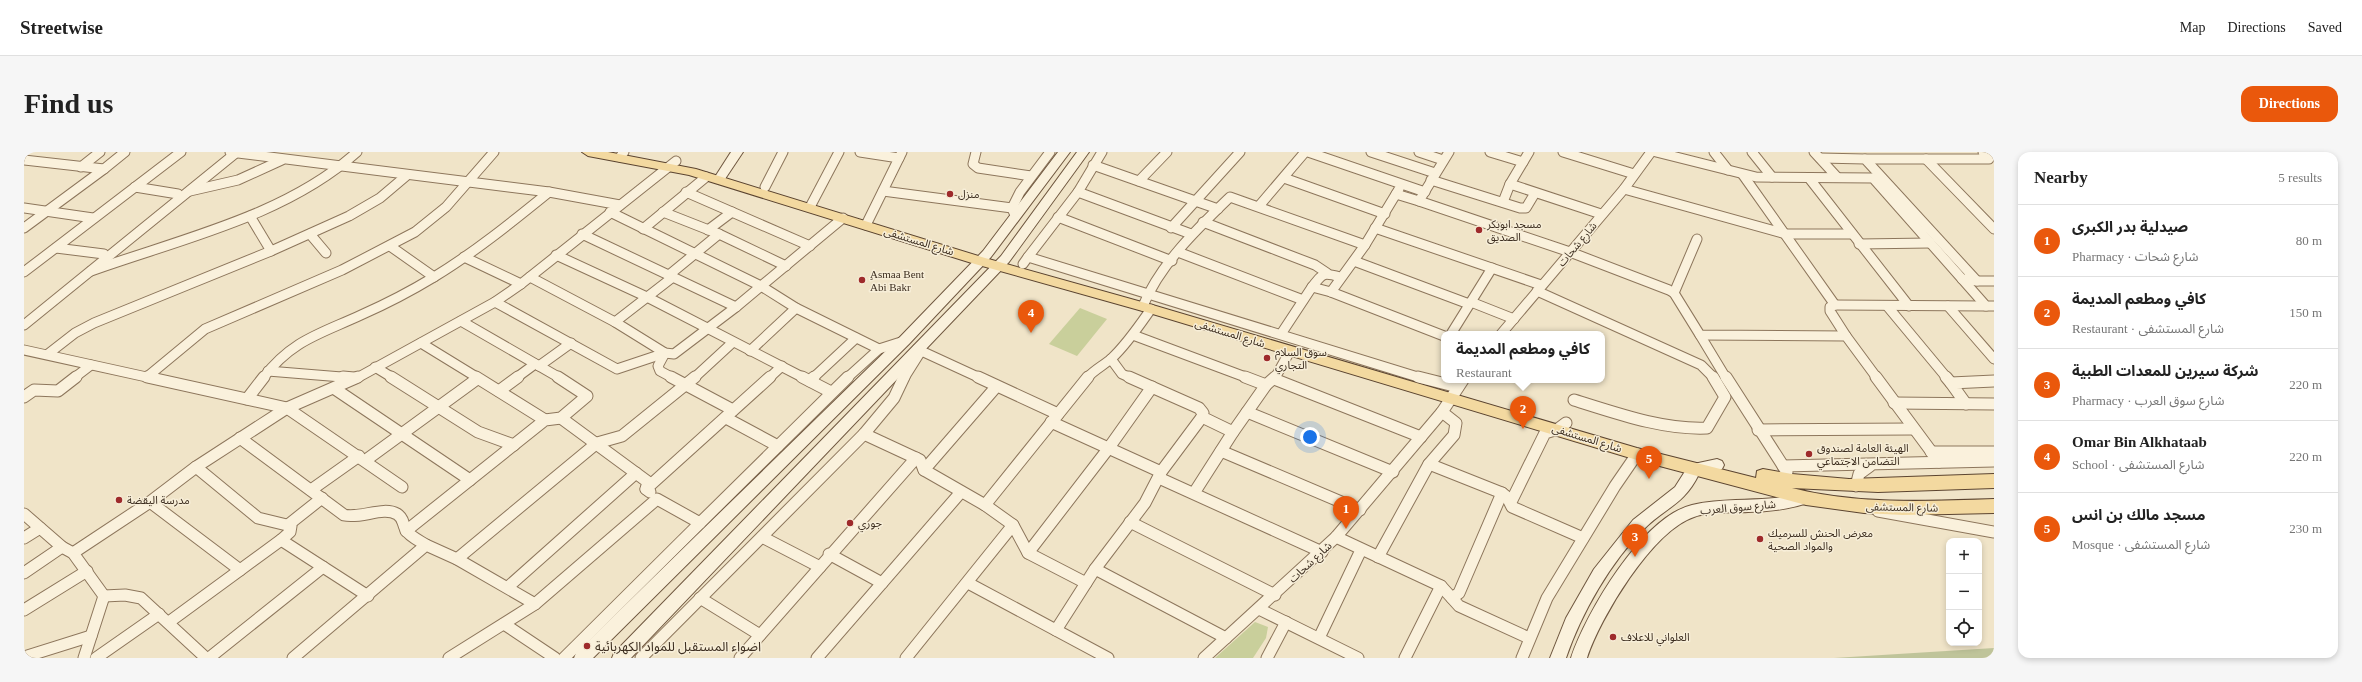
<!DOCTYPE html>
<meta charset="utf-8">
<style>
body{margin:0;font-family:"Times New Roman","Noto Sans Arabic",serif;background:#f6f6f6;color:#222}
.controls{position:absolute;right:12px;bottom:12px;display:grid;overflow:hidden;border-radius:8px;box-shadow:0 2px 6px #0003}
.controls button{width:36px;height:36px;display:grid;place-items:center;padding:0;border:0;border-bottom:1px solid #e0e0e0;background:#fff;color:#222;font:20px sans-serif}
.you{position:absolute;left:1286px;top:285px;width:14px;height:14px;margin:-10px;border:3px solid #fff;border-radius:50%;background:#1a73e8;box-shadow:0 0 0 6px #1a73e833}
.badge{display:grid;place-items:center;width:26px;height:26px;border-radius:50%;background:#ea580c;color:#fff;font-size:13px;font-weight:700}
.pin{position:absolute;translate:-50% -33px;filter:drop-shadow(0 1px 2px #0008)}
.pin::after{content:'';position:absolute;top:21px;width:14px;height:12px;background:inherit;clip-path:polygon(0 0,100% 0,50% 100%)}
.popup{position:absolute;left:1417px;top:179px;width:164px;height:52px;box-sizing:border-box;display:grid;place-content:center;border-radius:8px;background:#fff;filter:drop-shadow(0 1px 3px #0005);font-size:13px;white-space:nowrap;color:#767676}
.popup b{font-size:15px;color:#222}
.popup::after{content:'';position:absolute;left:50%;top:100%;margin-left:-8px;border:8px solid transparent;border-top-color:#fff}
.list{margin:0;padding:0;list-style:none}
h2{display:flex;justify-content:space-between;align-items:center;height:52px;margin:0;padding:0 16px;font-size:17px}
h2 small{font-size:13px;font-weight:400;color:#767676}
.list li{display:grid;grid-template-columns:26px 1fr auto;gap:12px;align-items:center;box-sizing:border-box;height:72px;padding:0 16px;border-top:1px solid #e0e0e0}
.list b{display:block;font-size:15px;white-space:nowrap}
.list p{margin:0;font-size:13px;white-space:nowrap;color:#767676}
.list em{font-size:13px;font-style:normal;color:#767676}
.icon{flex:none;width:22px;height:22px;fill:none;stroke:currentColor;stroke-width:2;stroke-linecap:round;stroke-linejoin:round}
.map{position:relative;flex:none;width:1970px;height:506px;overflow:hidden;border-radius:12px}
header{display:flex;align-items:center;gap:24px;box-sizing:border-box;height:56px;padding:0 20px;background:#fff;border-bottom:1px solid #e0e0e0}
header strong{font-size:19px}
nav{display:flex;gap:22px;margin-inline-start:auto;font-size:14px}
.intro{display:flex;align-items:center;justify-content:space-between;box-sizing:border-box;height:96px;padding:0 24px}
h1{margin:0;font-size:28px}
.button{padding:10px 18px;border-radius:12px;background:#ea580c;color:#fff;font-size:14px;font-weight:700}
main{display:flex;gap:24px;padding:0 24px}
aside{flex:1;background:#fff;border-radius:12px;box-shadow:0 2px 6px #0003}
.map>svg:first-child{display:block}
</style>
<header>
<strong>Streetwise</strong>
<nav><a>Map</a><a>Directions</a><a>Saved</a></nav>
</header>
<div class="intro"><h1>Find us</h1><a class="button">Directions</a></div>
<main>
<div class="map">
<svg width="1970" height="506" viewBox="0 0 1970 506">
<rect width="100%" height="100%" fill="#f0e4c8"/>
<g fill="#c9cf9b">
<path d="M1056 156 1083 167 1053 204 1025 192Z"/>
<path d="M1231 470 1244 475 1242 486 1229 506H1191Z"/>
</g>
<path fill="#bfc49a" d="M1970 496V506H1810Z"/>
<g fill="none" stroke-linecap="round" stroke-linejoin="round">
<g stroke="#8d765c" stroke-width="11">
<g id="street-far1">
<path d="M206 0 525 40 596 53"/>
<path d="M836 0 875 6"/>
<path d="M952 0 949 12 954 16 1007 24"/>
<path d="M1284 0 1401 40"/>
<path d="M1347 0 1411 21"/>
<path d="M1395 0 1419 8"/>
<path d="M1425 0 1395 49 1546 100 1645 138 1650 141 1676 183 1822 184 1853 226"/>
<path d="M1466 0 1499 10"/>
<path d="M1539 0 1610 22"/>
<path d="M1632 0 1732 25 1849 26 1962 154H1970"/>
<path d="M1690 0 1704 18"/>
<path d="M1728 0 1748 25"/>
<path d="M1790 0 1813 25"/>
<path d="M596 5 600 0"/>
<path d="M1796 6 1841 7 1953 129 1938 127"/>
<path d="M1841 7H1965L1959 0"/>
<path d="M1902 7 1970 77"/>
<path d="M0 8 80 17 101 0"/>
<path d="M1069 13 1194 57"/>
<path d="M57 15 76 0"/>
<path d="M1719 23 1811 153 1806 155V159L1822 184"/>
<path d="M1260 26 1361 62"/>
<path d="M1785 26 1885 154"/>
<path d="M1407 28 1496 56H1502L1511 41"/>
<path d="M1115 29 1143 0"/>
<path d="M1486 32 1577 62"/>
<path d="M111 35 154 42"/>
<path d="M741 35 759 0"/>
<path d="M1375 37 1372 42 1395 49"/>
<path d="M1600 37 1762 82H1828"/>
<path d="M166 39 214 28 258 8"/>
<path d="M859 39 988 56"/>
<path d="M662 40 786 94"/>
<path d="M1054 40 1167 82"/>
<path d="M1479 50 1486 32 1505 0"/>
<path d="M1235 54 1281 0"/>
<path d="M786 55 815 0"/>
<path d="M0 56 69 66"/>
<path d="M586 60 737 134 772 156 855 197"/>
<path d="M639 60 695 82 762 114"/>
<path d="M990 61 988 56 996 40 1026 0"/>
<path d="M226 64 247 99"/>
<path d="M1034 65 1148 109"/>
<path d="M1179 70 1291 113 1303 121"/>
<path d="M842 73 878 0"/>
<path d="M0 76 80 17"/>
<path d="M1147 76 1216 0"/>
<path d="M1351 76 1517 133"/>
<path d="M619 77 682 25"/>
<path d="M684 78 708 60"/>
<path d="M286 82 302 101"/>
<path d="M558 82 712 155"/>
<path d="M1835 92 1906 91"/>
<path d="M366 94 410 125"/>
<path d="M32 96 80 102"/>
<path d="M1154 100 1279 148"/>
<path d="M532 103 623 145 780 226"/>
<path d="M440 105 497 132"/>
<path d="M1004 105 1054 40 1078 0"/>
<path d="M1330 109 1445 152"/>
<path d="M999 112 1004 105 1397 226"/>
<path d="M67 119C156 87 262 64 333 0"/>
<path d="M0 120 157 0"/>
<path d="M645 123 695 82"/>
<path d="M506 125 591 170 641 201 650 202 712 155 819 66"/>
<path d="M1316 125C1299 120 1299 121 1288 135L1307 140 1420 184"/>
<path d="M1953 129H1970"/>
<path d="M1513 139 1677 213 1690 226"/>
<path d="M1307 140 1341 93 1372 42"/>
<path d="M1650 141 1673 87"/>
<path d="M471 150 593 217 641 201"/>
<path d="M1447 150 1490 167"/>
<path d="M1811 153 1962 154"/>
<path d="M1119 154C1136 112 1174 76 1206 45L1341 93"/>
<path d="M1924 154 1970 207"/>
<path d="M1864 155 1923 226"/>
<path d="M437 169 536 226"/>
<path d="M591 170 649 125"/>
<path d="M0 173 213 0"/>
<path d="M1257 182 1288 135"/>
<path d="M1427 182 1468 116"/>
<path d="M1477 182 1600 37 1627 0"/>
<path d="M1109 183 1224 226"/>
<path d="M1676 183 1702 226"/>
<path d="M397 191 454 226"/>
<path d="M893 197 956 226"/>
<path d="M0 198 127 226"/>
<path d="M726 199 772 156"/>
<path d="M641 201 634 214 636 219 649 226"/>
<path d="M24 202 51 181 70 171 247 99 325 64 356 46 382 24"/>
<path d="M1087 207 1098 222 1107 226"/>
<path d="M515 214 547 191"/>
<path d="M351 215 369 226"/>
<path d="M244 219 330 226"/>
<path d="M123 225 181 177 318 118 391 80 422 55 470 0"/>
<path d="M50 226 67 213"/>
<path d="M239 226C268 188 296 182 337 163 362 152 387 139 410 125 451 100 488 70 525 40"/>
<path d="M333 226 471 150 497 132 652 9"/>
<path d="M492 226 511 212"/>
<path d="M670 226 708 191"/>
<path d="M745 226 758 214"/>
<path d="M789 226 832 186"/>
<path d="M823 226 855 197 880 189"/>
<path d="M880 226 897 199"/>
<path d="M1063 226C1071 217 1079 214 1088 206 1103 192 1115 174 1127 157"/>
<path d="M1251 226 1266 199"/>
</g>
</g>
<g stroke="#8d765c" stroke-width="13">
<g id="street">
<path d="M123 225 263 256 378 335"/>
<path d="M319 225 330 226"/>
<path d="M367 225 454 280 490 293"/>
<path d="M452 225 521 268"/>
<path d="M647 225 709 258"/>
<path d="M778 225 807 240"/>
<path d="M954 225 1034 262"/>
<path d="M1105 225 1175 256 1179 261 1178 265 1209 280"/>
<path d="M1221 225 1242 233"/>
<path d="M1394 225 1434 235"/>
<path d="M1702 225 1763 320"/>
<path d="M1852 225 1915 310"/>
<path d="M1922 225 1927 231"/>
<path d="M1250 227 1397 285"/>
<path d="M786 229 790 225"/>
<path d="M311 237 446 328"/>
<path d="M475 239 494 225"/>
<path d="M0 245 10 238 34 239 52 225"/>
<path d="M223 247 240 225"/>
<path d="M1550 248C1592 261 1639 278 1683 276L1701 245 1689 225"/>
<path d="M1870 251 1970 252"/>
<path d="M1942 252 1927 231 1970 229"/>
<path d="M1223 260 1369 320"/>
<path d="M537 266 624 330 622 337 626 340"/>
<path d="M702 266 754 294"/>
<path d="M1027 270 1137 320"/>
<path d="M1734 278 1889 277"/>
<path d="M840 282 896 308 900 318 961 353 989 373 1004 401 1062 431"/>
<path d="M216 286 320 363C337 367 359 354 373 362 380 366 378 371 382 378 385 384 396 389 402 393"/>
<path d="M1197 299 1336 358"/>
<path d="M1907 300H1970"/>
<path d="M342 308 453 227"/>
<path d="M1405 312 1478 341 1483 345 1488 355 1559 386"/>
<path d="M1759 314 1970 309"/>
<path d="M172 315 234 366 267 374 266 380 257 388 344 444"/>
<path d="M900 318 972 235"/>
<path d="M1135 326 1298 400"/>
<path d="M1832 334 1835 322 1846 314"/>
<path d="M622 337 746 225"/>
<path d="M287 338 335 304"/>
<path d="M1170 341 1209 280 1242 233 1251 225"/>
<path d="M126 350 216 418 145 470"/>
<path d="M1487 350 1521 281 1534 277 1542 271"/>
<path d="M961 353 1064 225"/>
<path d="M1854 359 1970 380"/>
<path d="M0 362 38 395 49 401 80 444 60 506"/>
<path d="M1106 370 1251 443"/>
<path d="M264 373 298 346"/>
<path d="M382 379 521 268 537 266 563 244 534 225"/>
<path d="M738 385 796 415"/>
<path d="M1312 385 1417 434 1435 454 1505 486"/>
<path d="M0 386 16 376"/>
<path d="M49 401 126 350 172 315 263 256 334 225"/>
<path d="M1004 401 1084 297 1128 235"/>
<path d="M805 402 858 431"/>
<path d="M1354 405 1405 312 1430 283 1432 271 1418 260"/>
<path d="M433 407 573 291 598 284 671 225"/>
<path d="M1071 417 1202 486"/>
<path d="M216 418 257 388"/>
<path d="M0 421 38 395"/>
<path d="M944 431 1084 506"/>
<path d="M484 435 612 321"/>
<path d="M80 444 101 443 117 446 182 506"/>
<path d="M676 446 736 483"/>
<path d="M1428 446 1435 441 1478 341"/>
<path d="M1235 457 1334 506"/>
<path d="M0 458 63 419"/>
<path d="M480 472 531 506"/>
<path d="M1032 478 1071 417 1121 351 1137 320 1178 265"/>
<path d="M1295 486 1337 398"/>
<path d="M0 505 67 484"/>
<path d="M72 506 135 462"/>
<path d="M185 506 299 415"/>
<path d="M269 506 402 393 433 407 511 452"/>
<path d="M425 506 511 452 633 347 676 371 824 225"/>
<path d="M540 506 676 371"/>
<path d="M617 506 840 282 870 246 880 225"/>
<path d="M716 506 892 306"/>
<path d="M793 506 937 340"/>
<path d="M882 506 989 373"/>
<path d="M1180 506 1312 385 1418 260 1439 228"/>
<path d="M1243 506 1262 470"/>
<path d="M1381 506 1417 434"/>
<path d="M1498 506 1523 446 1591 334 1613 302"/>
</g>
</g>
<g stroke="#6f573f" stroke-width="2">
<g id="secondary">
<path d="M707 0H719L699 30H691L689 28Z"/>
<path d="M1034 0H1046L967 105 885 192 569 506H550L552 501 875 186 959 99Z"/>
<path d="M1053 0H1065L985 110 607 506H588L590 501 977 104Z"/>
<path d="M1693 307 1698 309 1700 313 1698 317 1675 322C1660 353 1642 355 1620 377 1587 409 1557 462 1542 506H1526L1542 466 1570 417 1609 368 1651 335 1665 313Z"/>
<path d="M1782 340 1787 342 1790 346 1787 350C1766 357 1746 360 1724 360 1707 361 1686 359 1670 365 1628 379 1576 466 1563 506H1547C1562 461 1618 365 1668 353 1705 344 1744 352 1782 340Z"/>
</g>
</g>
<g stroke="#5b4430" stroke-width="2">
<path id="primary" d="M558 0H584L672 17 961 106 1132 154 1613 296 1732 326 1733 319 1739 317 1768 322 1825 327 1970 322V336L1854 340 1768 336C1834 353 1903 349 1970 347V361L1879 363 1840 361 1782 353 1613 308 1122 160 951 112 665 23 564 4Z"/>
</g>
<use href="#street-far1" stroke="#faf1dc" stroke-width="9"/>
<use href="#street" stroke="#faf1dc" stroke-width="11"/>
<use href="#secondary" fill="#faf1dc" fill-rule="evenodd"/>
<use href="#primary" fill="#f3d9a0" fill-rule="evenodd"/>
</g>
<g fill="#9e2a2b" stroke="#f7eed8" stroke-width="1.5">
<circle cx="926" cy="42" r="4"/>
<circle cx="1455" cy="78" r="4"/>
<circle cx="838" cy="128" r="4"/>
<circle cx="1243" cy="206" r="4"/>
<circle cx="1785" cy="302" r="4"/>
<circle cx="95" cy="348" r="4"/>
<circle cx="826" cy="371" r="4"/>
<circle cx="1736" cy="387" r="4"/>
<circle cx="1589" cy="485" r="4"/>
<circle cx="563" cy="494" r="4"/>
</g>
<g text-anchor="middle" stroke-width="3" stroke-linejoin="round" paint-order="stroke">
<g font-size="11" fill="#3d2e20" stroke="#f7eed8" text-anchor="start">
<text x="934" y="46">منزل</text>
<text x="1463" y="76">مسجد ابوبكر<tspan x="1463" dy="13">الصديق</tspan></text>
<text x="846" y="126">ِAsmaa Bent<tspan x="846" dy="13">Abi Bakr</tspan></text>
<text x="1251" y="204">سوق السلام<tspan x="1251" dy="13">التجاري</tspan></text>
<text x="1793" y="300">الهيئة العامة لصندوق<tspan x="1793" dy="13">التضامن الاجتماعي</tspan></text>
<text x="103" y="352">مدرسة اليقضة</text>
<text x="834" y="375">جوري</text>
<text x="1744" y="385">معرض الحنش للسرميك<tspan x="1744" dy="13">والمواد الصحية</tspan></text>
<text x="1597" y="489">العلواني للاعلاف</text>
</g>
<g font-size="11" fill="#3d2e20" stroke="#f7eed8">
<text transform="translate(895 89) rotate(17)" y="4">شارع المستشفى</text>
<text transform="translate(1553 92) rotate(-50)" y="4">شارع شحات</text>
<text transform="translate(1206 181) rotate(17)" y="4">شارع المستشفى</text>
<text transform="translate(1563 286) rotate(17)" y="4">شارع المستشفى</text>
<text transform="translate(1714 355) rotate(-5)" y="4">شارع سوق العرب</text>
<text transform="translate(1878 355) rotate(1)" y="4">شارع المستشفى</text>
<text transform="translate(1286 410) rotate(-43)" y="4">شارع شحات</text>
</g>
<g font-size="13" fill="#3d2e20" stroke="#f7eed8" text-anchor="start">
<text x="571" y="499">اضواء المستقبل للمواد الكهربائية</text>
</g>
</g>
</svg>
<div class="controls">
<button>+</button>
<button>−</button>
<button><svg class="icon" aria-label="locate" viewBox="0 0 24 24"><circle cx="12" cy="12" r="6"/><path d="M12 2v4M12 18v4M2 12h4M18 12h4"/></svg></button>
</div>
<div class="you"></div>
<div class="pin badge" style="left:1322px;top:377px">1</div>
<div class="pin badge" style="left:1499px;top:277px">2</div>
<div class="popup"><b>كافي ومطعم المديمة</b>Restaurant</div>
<div class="pin badge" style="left:1611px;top:405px">3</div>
<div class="pin badge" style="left:1007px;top:181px">4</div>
<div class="pin badge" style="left:1625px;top:327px">5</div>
</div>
<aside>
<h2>Nearby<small>5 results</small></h2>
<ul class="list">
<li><span class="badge">1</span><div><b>صيدلية بدر الكبرى</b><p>Pharmacy · شارع شحات</p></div><em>80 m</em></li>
<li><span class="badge">2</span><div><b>كافي ومطعم المديمة</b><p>Restaurant · شارع المستشفى</p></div><em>150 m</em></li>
<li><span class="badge">3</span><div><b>شركة سيرين للمعدات الطبية</b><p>Pharmacy · شارع سوق العرب</p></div><em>220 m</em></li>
<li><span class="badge">4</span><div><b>Omar Bin Alkhataab</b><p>School · شارع المستشفى</p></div><em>220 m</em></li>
<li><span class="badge">5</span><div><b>مسجد مالك بن انس</b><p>Mosque · شارع المستشفى</p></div><em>230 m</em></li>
</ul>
</aside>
</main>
